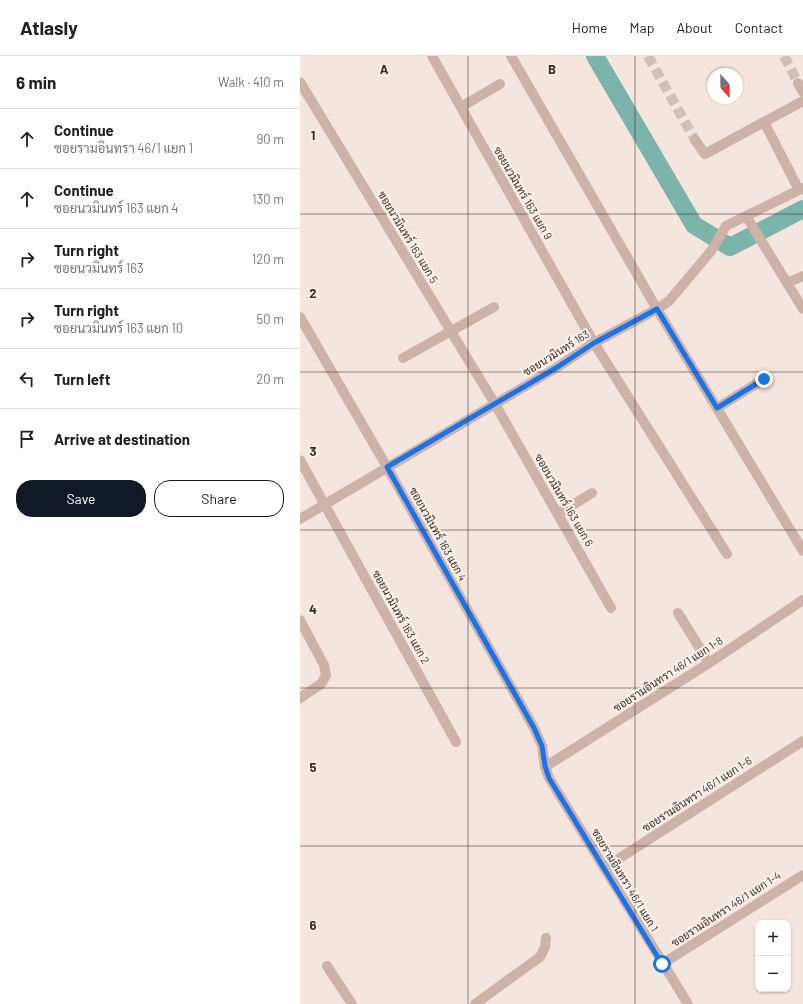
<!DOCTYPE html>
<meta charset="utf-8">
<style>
body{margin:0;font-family:Barlow,Sarabun,sans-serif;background:#f2f2f2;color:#202124}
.controls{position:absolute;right:12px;bottom:12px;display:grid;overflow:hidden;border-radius:8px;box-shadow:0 1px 3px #0004}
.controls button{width:36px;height:36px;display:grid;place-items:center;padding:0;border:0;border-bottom:1px solid #e0e0e0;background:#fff;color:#202124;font:20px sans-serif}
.compass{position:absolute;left:407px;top:12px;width:36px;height:36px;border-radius:50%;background:#fff;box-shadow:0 1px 3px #0004;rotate:159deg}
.stop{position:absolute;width:12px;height:12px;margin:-9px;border:3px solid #1a73e8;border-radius:50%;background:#fff}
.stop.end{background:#1a73e8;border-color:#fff;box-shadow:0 1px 4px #0008}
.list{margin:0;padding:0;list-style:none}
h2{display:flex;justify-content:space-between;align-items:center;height:52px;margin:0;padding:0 16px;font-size:17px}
h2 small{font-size:13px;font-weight:400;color:#757577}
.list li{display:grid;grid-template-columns:26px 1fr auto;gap:12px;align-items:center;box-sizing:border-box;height:60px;padding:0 16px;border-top:1px solid #e0e0e0}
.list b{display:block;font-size:15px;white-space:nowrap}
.list p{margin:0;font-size:13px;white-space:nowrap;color:#757577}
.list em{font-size:13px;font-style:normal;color:#757577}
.actions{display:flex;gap:8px;padding:12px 16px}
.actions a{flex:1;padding:9px 0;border:1px solid #111827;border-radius:16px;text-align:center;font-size:14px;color:#111827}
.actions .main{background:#111827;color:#fff}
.icon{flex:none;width:22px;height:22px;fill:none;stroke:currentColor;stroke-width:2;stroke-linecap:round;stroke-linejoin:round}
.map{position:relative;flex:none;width:503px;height:948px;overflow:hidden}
header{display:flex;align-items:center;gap:24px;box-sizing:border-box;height:56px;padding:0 20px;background:#fff;border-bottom:1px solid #e0e0e0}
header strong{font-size:19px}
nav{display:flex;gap:22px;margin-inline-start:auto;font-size:14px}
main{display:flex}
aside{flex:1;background:#fff}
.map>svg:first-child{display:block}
</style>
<header>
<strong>Atlasly</strong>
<nav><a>Home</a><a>Map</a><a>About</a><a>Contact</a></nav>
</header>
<main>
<aside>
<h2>6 min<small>Walk · 410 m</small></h2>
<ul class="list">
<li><svg class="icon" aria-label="ahead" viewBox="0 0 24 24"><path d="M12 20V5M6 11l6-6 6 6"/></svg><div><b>Continue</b><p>ซอยรามอินทรา 46/1 แยก 1</p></div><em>90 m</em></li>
<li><svg class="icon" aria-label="ahead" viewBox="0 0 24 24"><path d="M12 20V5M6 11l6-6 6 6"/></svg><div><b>Continue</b><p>ซอยนวมินทร์ 163 แยก 4</p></div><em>130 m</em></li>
<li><svg class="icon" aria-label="right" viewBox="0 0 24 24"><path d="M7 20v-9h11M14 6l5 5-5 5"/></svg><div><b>Turn right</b><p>ซอยนวมินทร์ 163</p></div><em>120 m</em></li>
<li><svg class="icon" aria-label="right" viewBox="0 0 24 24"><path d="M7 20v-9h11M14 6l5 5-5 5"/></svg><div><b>Turn right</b><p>ซอยนวมินทร์ 163 แยก 10</p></div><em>50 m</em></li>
<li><svg class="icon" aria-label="left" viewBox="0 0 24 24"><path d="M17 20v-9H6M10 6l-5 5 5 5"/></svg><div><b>Turn left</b></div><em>20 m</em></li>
<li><svg class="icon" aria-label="arrive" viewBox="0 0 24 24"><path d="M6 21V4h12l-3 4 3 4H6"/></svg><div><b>Arrive at destination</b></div></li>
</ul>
<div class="actions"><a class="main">Save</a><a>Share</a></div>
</aside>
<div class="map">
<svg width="503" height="948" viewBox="0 0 503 948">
<rect width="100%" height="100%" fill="#f4e5de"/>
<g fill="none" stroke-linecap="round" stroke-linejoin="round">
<path stroke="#7ab4ab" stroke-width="18" d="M295 0 394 169 430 191 503 153"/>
<g stroke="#cfc0ba" stroke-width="10" stroke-dasharray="10 5" stroke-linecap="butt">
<path d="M348 0 395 84"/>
<path d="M484 0 498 27"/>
</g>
<g stroke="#ceb2a8" stroke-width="10">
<path d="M132 0 294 287 427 498"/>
<path d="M211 0 357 253 503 495"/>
<path d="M0 26 195 348 311 552"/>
<path d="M498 27 503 36"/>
<path d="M161 51 200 28"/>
<path d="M464 66 503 45"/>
<path d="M395 84 405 98 464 66 499 134"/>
<path d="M446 160 503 253"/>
<path d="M487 227 503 220"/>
<path d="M0 261 87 411 234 672 242 690 245 711 249 722 388 948"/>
<path d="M103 302 194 251"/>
<path d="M417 352 464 323"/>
<path d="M0 404 156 686"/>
<path d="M258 458 292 437"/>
<path d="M0 463 256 312 294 287 357 253 369 245 411 195 426 170 503 132"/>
<path d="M378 557 409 607"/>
<path d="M0 564 24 609 26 619 21 628 0 642"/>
<path d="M245 711 409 607 503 544"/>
<path d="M304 812 503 685"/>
<path d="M362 908 503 819"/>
<path d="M27 910 52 948"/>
<path d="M175 948 240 901 245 891 246 882"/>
</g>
</g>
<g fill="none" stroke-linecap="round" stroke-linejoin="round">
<path stroke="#1a73e8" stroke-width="5" d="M362 908 249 722 245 710 242 690 234 672 87 411 256 312 294 287 357 253 417 352 464 323"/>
</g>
<path fill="none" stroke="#3a2b29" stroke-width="1" stroke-opacity="0.55" d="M168 0V948M335 0V948M0 158H503M0 316H503M0 474H503M0 632H503M0 790H503"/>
<g text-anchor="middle" stroke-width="4" stroke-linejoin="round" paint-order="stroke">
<g font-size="11" fill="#3a2b29" stroke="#fbf1eb">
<text transform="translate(223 137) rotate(60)" y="4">ซอยนวมินทร์ 163 แยก 9</text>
<text transform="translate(108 181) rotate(59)" y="4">ซอยนวมินทร์ 163 แยก 5</text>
<text transform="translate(256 297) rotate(-32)" y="4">ซอยนวมินทร์ 163</text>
<text transform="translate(264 444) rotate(60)" y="4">ซอยนวมินทร์ 163 แยก 6</text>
<text transform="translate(138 478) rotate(61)" y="4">ซอยนวมินทร์ 163 แยก 4</text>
<text transform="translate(101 561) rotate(61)" y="4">ซอยนวมินทร์ 163 แยก 2</text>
<text transform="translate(368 618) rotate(-33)" y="4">ซอยรามอินทรา 46/1 แยก 1-8</text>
<text transform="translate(397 738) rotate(-33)" y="4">ซอยรามอินทรา 46/1 แยก 1-6</text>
<text transform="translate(325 824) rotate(59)" y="4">ซอยรามอินทรา 46/1 แยก 1</text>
<text transform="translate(426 853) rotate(-33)" y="4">ซอยรามอินทรา 46/1 แยก 1-4</text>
</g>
</g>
<g font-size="13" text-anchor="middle" font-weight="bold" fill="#3a2b29" stroke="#fbf1eb" stroke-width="4" stroke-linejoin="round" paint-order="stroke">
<text x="84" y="18">A</text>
<text x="252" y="18">B</text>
<text x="13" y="84">1</text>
<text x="13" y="242">2</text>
<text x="13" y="400">3</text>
<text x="13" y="558">4</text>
<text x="13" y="716">5</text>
<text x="13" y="874">6</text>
</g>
</svg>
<div class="controls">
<button>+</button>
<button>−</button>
</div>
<svg class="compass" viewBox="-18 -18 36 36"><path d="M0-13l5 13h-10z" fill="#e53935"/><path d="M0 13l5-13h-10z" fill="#757577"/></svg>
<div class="stop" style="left:362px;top:908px"></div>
<div class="stop end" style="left:464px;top:323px"></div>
</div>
</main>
